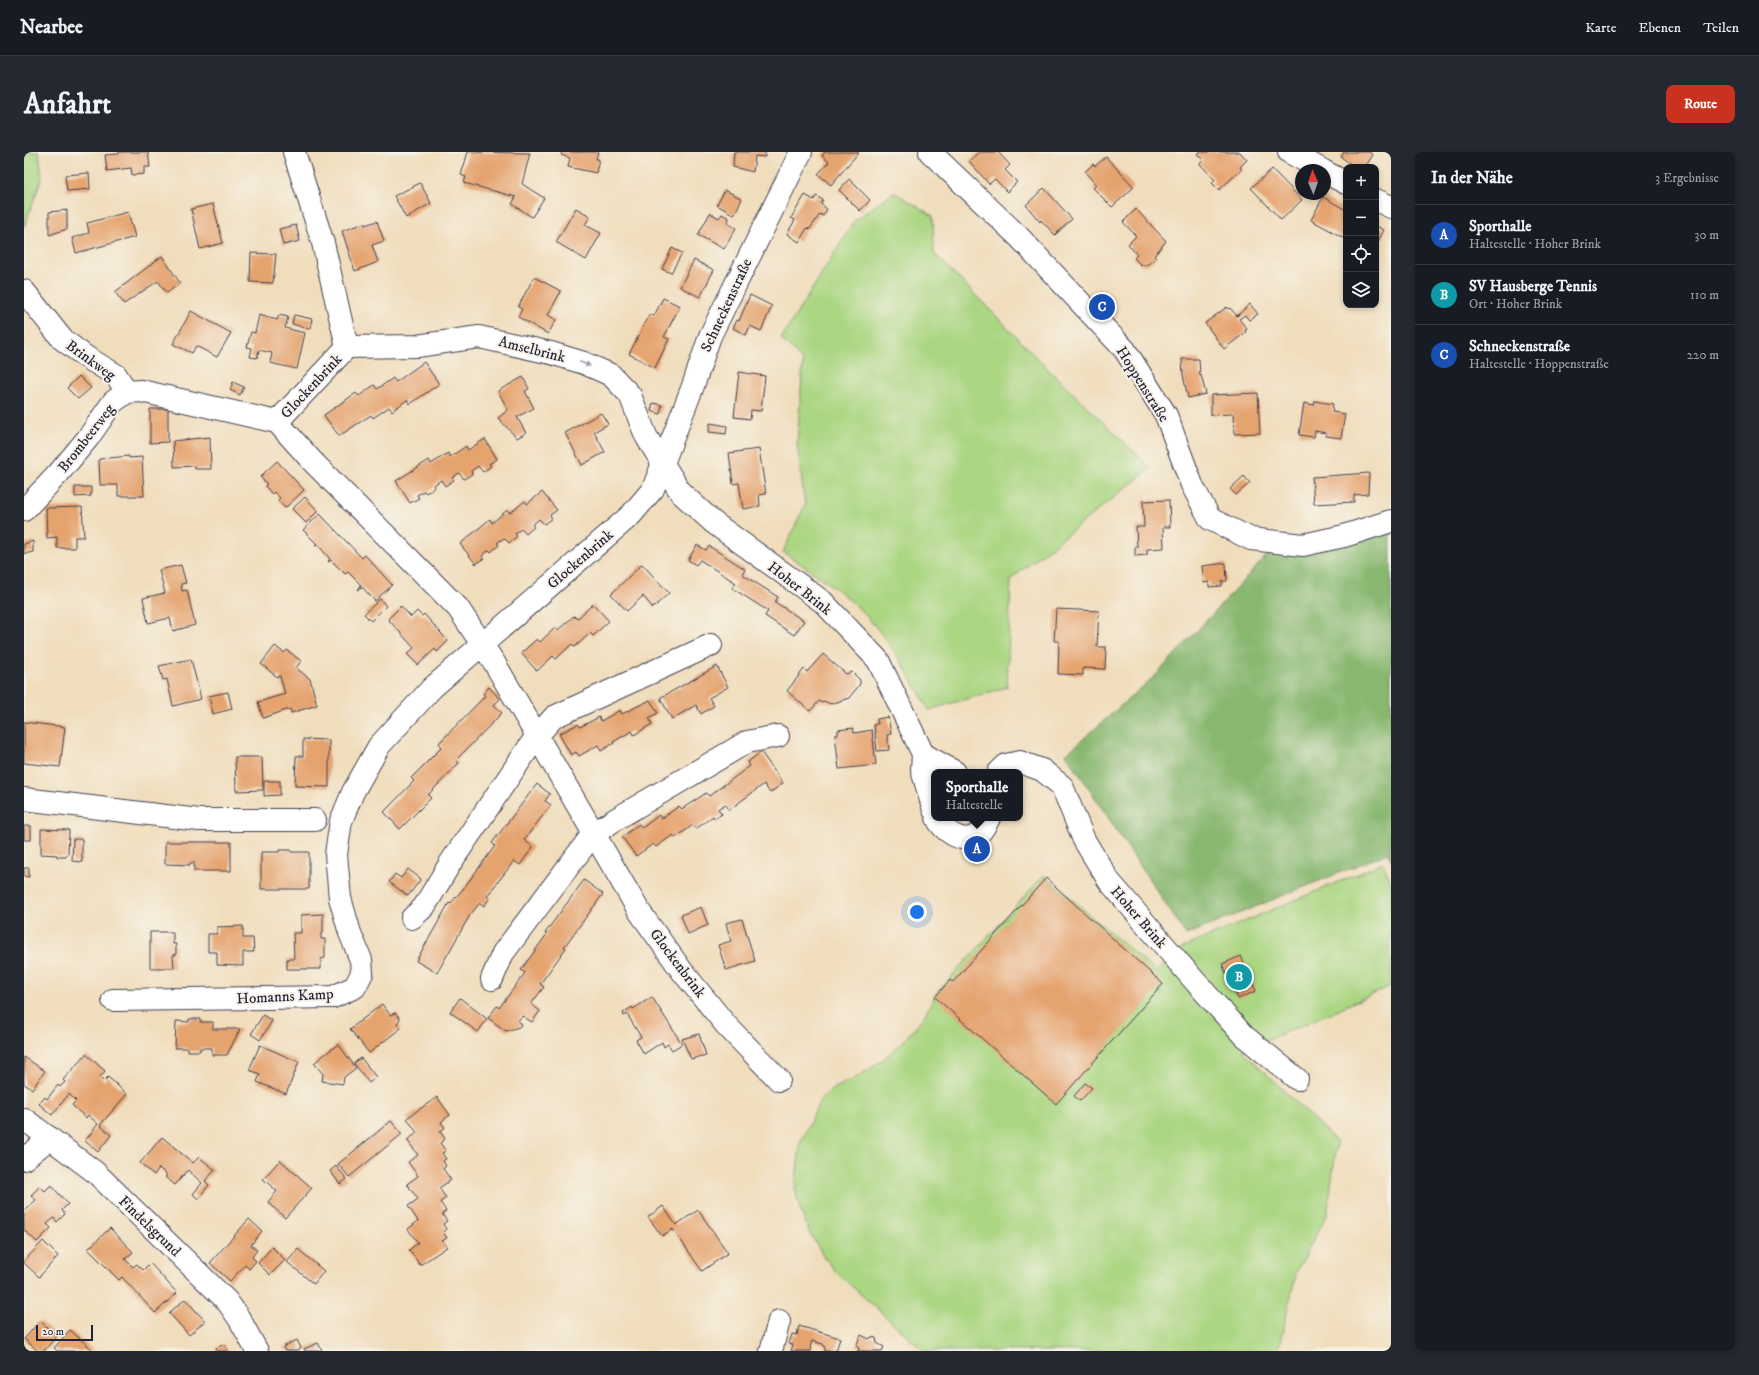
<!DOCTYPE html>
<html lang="de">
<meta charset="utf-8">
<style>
body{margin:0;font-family:"IM FELL DW Pica",serif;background:#242831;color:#f1f3f6}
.controls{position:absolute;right:12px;top:12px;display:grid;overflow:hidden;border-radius:8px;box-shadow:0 2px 6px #0003}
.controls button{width:36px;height:36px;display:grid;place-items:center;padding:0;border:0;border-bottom:1px solid #363941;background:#171b24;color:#f1f3f6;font:20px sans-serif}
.compass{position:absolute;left:1271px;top:12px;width:36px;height:36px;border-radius:50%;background:#171b24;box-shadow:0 2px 6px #0003;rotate:358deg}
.scale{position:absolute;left:12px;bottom:10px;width:57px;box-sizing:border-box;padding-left:4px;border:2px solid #22223b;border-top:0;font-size:11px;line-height:14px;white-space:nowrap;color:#22223b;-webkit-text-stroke:3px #f7f3e8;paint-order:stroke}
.you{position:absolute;left:893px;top:760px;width:14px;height:14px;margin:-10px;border:3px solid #fff;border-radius:50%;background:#1a73e8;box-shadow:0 0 0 6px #1a73e833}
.badge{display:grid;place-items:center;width:26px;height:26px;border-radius:50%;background:#c8321e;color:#fff;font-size:13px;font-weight:700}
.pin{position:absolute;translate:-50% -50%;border:2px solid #fff;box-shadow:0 1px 4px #0006}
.popup{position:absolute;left:907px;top:617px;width:92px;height:52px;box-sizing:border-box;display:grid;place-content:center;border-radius:8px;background:#171b24;filter:drop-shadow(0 1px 3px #0005);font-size:13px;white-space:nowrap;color:#9ea1a6}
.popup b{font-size:15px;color:#f1f3f6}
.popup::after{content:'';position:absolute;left:50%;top:100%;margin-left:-8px;border:8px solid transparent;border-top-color:#171b24}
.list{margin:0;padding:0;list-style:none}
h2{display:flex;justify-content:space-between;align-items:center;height:52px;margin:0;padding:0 16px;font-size:17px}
h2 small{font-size:13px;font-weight:400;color:#9ea1a6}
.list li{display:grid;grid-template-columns:26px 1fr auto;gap:12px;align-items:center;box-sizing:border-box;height:60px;padding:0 16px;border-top:1px solid #363941}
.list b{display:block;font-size:15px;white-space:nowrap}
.list p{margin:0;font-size:13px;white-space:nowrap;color:#9ea1a6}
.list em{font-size:13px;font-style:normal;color:#9ea1a6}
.icon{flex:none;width:22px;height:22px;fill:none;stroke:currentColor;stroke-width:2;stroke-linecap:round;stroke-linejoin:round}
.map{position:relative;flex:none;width:1367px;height:1199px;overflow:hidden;border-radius:8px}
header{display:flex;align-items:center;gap:24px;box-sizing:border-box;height:56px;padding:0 20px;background:#171b24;border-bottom:1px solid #363941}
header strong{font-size:19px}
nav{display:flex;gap:22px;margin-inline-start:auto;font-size:14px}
.intro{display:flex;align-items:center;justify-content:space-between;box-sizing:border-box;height:96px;padding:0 24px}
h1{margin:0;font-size:28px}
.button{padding:10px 18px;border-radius:8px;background:#c8321e;color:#fff;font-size:14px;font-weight:700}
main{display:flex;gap:24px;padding:0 24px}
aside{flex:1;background:#171b24;border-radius:8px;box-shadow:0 2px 6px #0003}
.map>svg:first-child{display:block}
</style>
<header>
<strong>Nearbee</strong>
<nav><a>Karte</a><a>Ebenen</a><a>Teilen</a></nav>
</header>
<div class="intro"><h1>Anfahrt</h1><a class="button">Route</a></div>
<main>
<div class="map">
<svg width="1367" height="1199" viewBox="0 0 1367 1199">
<rect width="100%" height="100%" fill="#f7f3e8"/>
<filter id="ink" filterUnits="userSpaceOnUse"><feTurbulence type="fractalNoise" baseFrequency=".025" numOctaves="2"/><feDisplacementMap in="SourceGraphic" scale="8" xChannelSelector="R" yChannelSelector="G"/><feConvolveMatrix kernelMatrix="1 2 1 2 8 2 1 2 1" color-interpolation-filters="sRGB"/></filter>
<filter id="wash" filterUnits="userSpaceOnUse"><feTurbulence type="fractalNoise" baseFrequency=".012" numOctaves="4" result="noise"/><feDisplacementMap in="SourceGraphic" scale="16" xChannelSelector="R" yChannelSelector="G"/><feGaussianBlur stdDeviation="0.9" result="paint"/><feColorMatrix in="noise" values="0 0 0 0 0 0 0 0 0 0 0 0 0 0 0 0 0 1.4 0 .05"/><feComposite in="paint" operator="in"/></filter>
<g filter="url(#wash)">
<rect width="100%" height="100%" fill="#f0ddbc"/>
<g fill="#abd682" stroke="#667c5e">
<path d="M0 0H15L18 26 0 75Z"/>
<path d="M870 40 909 64 910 101 1027 220 1127 316 987 427 983 535 905 558C887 526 869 493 844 466 822 441 787 419 759 400L781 353 773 292 779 209 757 187 831 68Z"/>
<path d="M1359 711 1367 731V834L1219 899 1313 990 1303 1063 1273 1118 1254 1199H900L812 1120 800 1105 785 1080 776 1057 771 1037 776 992 797 946 809 937 835 924 857 909 877 892 899 866 912 842 1020 723 1132 820 1160 795Z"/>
</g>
<path fill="#88b770" stroke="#556c56" d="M1367 374V708L1364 701 1162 783 1042 602 1133 522 1246 400Z"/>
<g id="blocks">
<g fill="#e5a36e">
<path d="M95 0H124L126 15H120V22L108 23 107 16 83 19 81 3 95 2Z"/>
<path d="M444 0 506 1 498 32 520 46 508 65 488 52 492 45 440 31 442 25 437 23Z"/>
<path d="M538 0H574L572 7H575L572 21 544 15 546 6 537 3Z"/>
<path d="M710 0H741V5L731 4 729 20 709 15Z"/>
<path d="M801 0H835L807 33 794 22 805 10 798 4Z"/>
<path d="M955 0H974L986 13 981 18 993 30 983 40 971 27 965 32 945 9Z"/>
<path d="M1175 0H1216L1223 8 1216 15 1218 17 1195 38 1188 31 1191 28 1176 12 1179 8 1173 2Z"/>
<path d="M1320 0H1345L1349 3 1341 15H1331L1317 5Z"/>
<path d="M1082 5 1110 35 1088 55 1069 36 1072 33 1061 20 1069 12 1071 14Z"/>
<path d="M1248 17 1278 48 1257 68 1227 36Z"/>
<path d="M65 21 66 37 43 39 41 23Z"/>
<path d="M825 27 846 48 836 59 815 38Z"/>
<path d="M396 31 407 51 382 66 370 44Z"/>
<path d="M1020 36 1048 67 1031 83 1017 68 1016 70 1002 53Z"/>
<path d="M701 38 718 47 710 63 693 53Z"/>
<path d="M781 43 790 48 792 44 799 48 797 52 803 57 799 64 796 62 786 77 783 76 775 90 763 82 771 68 767 66Z"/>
<path d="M1299 45 1322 58V87L1287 68Z"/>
<path d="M189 52 199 91 176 97 167 57Z"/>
<path d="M552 56 566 64 561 73 577 81 562 108 532 90Z"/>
<path d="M1112 57 1142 89 1130 104 1132 106 1123 113H1117L1110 106 1113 103 1104 92 1112 84 1099 70Z"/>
<path d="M43 58V77L25 83V60Z"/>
<path d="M104 60 111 85 52 101 48 86 65 81 63 71Z"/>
<path d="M686 61 695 66 698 62 705 66 703 71 712 76 700 97 674 83Z"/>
<path d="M353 69 360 89 348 93 354 110 331 119 318 79 340 71 341 73Z"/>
<path d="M272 73 276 89 259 93 255 77Z"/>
<path d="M1352 74 1360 78 1352 94Z"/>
<path d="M648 96 658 101 647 121 638 117Z"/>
<path d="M227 101 252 102 249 131 226 130Z"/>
<path d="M138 104 156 131 143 141 134 129 100 152 91 140Z"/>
<path d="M670 108 690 118 676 145 656 135Z"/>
<path d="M510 125 537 139 524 163 532 168 524 182 494 165 498 157 494 155Z"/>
<path d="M726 143 748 154 737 179 726 174 722 183 709 176 713 168 715 169Z"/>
<path d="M639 146 656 154 640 185 645 187 631 216 605 202 626 162 630 164Z"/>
<path d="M1226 152 1234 162 1225 168 1221 163 1215 167 1223 177 1221 178 1222 180 1200 197 1181 171 1203 155 1205 157 1206 156 1213 164Z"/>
<path d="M167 159 207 181 193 205 172 194 168 201 149 192Z"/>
<path d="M235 163 253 168 255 163 264 165 261 176 281 181 273 217 246 211 248 201 235 198 233 206 226 205 228 196 223 195 227 180 231 181Z"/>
<path d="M270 163 288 167 286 177 268 172Z"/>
<path d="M1158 207H1175L1176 224 1177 223 1182 242 1164 246 1159 223Z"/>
<path d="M400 210 415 232 386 252 383 248 368 259 365 255 349 266 347 263 315 284 300 263 332 241 335 244 350 233 353 237 369 226 372 230Z"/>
<path d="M715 220 741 224 737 259 727 258 726 267 710 265Z"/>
<path d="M55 224 67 236 54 247 43 236Z"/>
<path d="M499 225 505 237 501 239 510 256 493 265 502 281 493 286 474 266 484 258 474 239Z"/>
<path d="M209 230 220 235 216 243 206 238Z"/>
<path d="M1234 241 1236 281 1210 282 1209 262 1187 263V243Z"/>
<path d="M1291 249 1309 252 1308 260 1321 262 1317 286 1302 284V281L1291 279 1290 285 1275 283 1280 251 1290 253Z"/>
<path d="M629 251 638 253 636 262 627 259Z"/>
<path d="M126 257H144V290L126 291Z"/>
<path d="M577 261 584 272 570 280 581 300 558 313 541 281Z"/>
<path d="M686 271 703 274 702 282 685 280Z"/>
<path d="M186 285 187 317H171V314L150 315 149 289Z"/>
<path d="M461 287 473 307 465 312 467 314 459 320 454 314 447 319 448 322 440 327 435 321 428 326 430 328 421 334 417 328 410 333 411 335 402 341 400 339 393 343 395 346 386 351 372 329 405 308 407 312 424 301 426 305 442 294 444 298Z"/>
<path d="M735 297 742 342 735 343 736 354 719 357 715 331 709 332 705 301Z"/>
<path d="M105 304V306L118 305 120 344H94V333H76L75 307Z"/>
<path d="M253 309 280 338 261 356 254 348 256 346 250 340 248 342 241 334 243 332 236 325Z"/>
<path d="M1345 321 1344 342 1330 343V350L1290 352 1288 325Z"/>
<path d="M1220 324 1226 331 1212 343 1206 337Z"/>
<path d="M51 335H67V344L51 345Z"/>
<path d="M518 340 533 358 526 363 528 366 520 372 515 367 508 373 510 375 502 382 497 377 491 382 493 384 485 391 480 386 473 391 475 393 467 400 465 398 458 404 460 406 452 412 436 392 466 367 468 371 483 358 486 361 501 349 503 352Z"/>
<path d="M281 345 294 359 282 371 268 357Z"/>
<path d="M1145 348 1146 375H1139L1140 396 1123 397V403L1111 404V395H1113L1112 375H1120L1119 349Z"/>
<path d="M58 355 60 385H51V396H33V385L23 386 22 356Z"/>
<path d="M296 362 338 406 341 403 368 433 351 449 338 435 334 438 337 433 324 420 321 422 307 408 305 410 304 409 306 407 294 393 291 394 293 392 279 378Z"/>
<path d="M9 389V400L0 402V392Z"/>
<path d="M673 393 682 398 685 394 721 417 718 422 754 445 751 450 780 469 770 483 741 464 744 459 708 436 712 431 676 408 672 413 664 408Z"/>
<path d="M1202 411 1203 429H1198V434L1185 435V430L1180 431 1178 414Z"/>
<path d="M618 412 645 441 629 456 619 444 603 459 587 442Z"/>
<path d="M157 413 162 431 157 432 158 439 163 438 171 473 149 479 146 466 124 471 119 446 141 441 135 418Z"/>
<path d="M356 447 362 454 347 469 340 462Z"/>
<path d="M569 452 585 469 569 484 566 481 551 495 548 492 532 507 529 504 513 519 497 501 513 487 516 490 532 475 534 478 550 464 553 467Z"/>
<path d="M377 454 387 465 393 459 398 464 400 462 424 489 413 500 411 497 394 513 383 502 390 496 364 467Z"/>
<path d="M1032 457 1075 459 1073 495H1082L1081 517 1059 516V523L1034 522 1035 489H1030Z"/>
<path d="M251 494 260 501 263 498 277 509 272 516 286 527 293 553 267 561 266 557 239 566 234 550 261 542 256 524 253 525 237 512Z"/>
<path d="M799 502 822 522 828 520 836 528V532L825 546 807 552 800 549 798 551 795 549 786 559 763 539 780 517 783 520Z"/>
<path d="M167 507 177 547 149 554 143 527 139 528 135 514Z"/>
<path d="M693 514 704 535 685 546 690 554 677 562 672 553 648 567 636 546Z"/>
<path d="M465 535 476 547 470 553 478 561 432 608 435 611 404 643 407 646 376 677 360 660 390 629 387 626 418 595 415 591 461 544 459 542Z"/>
<path d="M204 540 208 557 189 562 185 544Z"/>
<path d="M626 548 634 561 625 566 628 572 610 583 608 579 589 590 590 591 577 599 574 593 555 604 552 600 547 603 535 582 554 572 556 575 575 565 577 569 596 558 598 562Z"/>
<path d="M864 565 867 582 863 583 865 598 853 599 850 572H854L853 567Z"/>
<path d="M0 570 41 575 36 615 0 611Z"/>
<path d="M829 576 830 581 848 578 852 613 815 617 811 583H814V578Z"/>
<path d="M279 587 305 588V635L271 634 272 604H279Z"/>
<path d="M737 600 759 631 746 641 740 632 705 658 701 652 694 657 698 662 690 667 689 664 672 677 669 673 651 686 649 683 632 695 629 692 612 704 598 685 615 672 618 676 635 663 637 667 655 654 658 657 682 641 685 644 726 614 724 610Z"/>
<path d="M211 605H238L239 638 212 639Z"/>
<path d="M240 629H256V643L240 644Z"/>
<path d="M513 632 526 642 521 649 527 653 500 688 509 695 496 713 490 709 463 744 466 746 460 754 456 751 446 763 413 821 392 809 425 751 426 752 439 737 471 694 468 691Z"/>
<rect x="0" y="674" width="7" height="14"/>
<path d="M17 677 45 678 44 703H42V705H33V703L17 702Z"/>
<path d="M49 687H58V710L48 709Z"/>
<path d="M141 690H207V719H170V710L166 711V713L141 712Z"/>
<path d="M255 698H267V700H285V737H237V700H255Z"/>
<path d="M0 716H5V725L0 724Z"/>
<path d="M384 717 397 727 384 744 365 730 371 722 377 726Z"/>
<path d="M1022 726 1139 832 1032 952 911 845 926 828 929 830Z"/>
<path d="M560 728 579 742 540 795 542 796 516 832 520 835 507 852 516 859 508 870 498 864 494 869 498 872 495 875 482 879 464 866 473 854 475 856 501 821 497 818 523 782 521 781Z"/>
<path d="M677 755 684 773 664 782 657 763Z"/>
<path d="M299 762V781H297V787H301V806L297 807V817H263V807H270L269 781H277V763Z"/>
<path d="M718 767 731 809 702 818 694 793 707 789 702 771Z"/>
<path d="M219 774V786H229L230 800H219V814L193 813V800H184V782H193V775Z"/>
<path d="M126 780H149V792H152V803H149L150 816H126Z"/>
<path d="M1217 804 1232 839 1214 847 1198 812Z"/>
<path d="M628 845 658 892 648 898 644 892 640 895 638 890 620 902 612 888 617 885 603 862 600 864 599 861 608 855 609 857Z"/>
<path d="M436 846 463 867 454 880 426 860Z"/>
<path d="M358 852 366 863 372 861 376 867 373 872 377 876 345 901 326 877Z"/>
<path d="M239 863 248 869 236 888 227 882Z"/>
<path d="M165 867H176V870H189V877H216L203 903H188V896H176V899H164V896H151L152 869 165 870Z"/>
<path d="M675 882 682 903 667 907 658 887Z"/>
<path d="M314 892 332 916 320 925 319 932 298 929 299 922 290 911Z"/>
<path d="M236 893 275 910 262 942 233 930 236 922 225 918Z"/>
<path d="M62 902 81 919 76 925 80 929 84 925 103 942 76 973 87 983 74 1000 61 989 74 972 64 963 62 966 48 953 52 949 45 942 28 963 15 952 21 945 23 947 34 933 36 935 41 930 39 928Z"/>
<path d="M0 905 21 919 8 937 0 932Z"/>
<path d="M337 906 352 925 345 931 330 911Z"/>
<path d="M1061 931 1068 936 1056 949 1050 944Z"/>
<path d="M413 945 426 963 417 970 421 976 416 979 421 987 416 991 422 999 418 1001 422 1007 419 1009 422 1014 419 1017 427 1028 415 1036 422 1046 416 1050 422 1059 418 1062 423 1069 419 1072 422 1077 419 1080 423 1086 418 1089 423 1095 396 1113 385 1098 394 1091 384 1077 394 1069 384 1054 394 1047 383 1032 394 1024 384 1010 394 1003 383 988 393 981 383 966Z"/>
<path d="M367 969 378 982 325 1025 314 1012Z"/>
<path d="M138 985 169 1011 175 1005 191 1018 181 1029 185 1033 174 1047 169 1042 178 1031 164 1018 151 1033 141 1025 143 1023 135 1016 130 1023 116 1011Z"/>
<path d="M256 1008 288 1036 261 1066 244 1050 253 1039 239 1027Z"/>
<path d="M312 1014 323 1027 316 1032 306 1019Z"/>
<path d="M27 1033 44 1052 38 1058 41 1062 33 1070 30 1066 23 1072 27 1076 13 1090 0 1078V1059L12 1048 7 1043 16 1034 21 1039Z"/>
<path d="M639 1054 652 1073 674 1058 704 1101 678 1119 649 1077 638 1084 624 1065Z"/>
<path d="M225 1067 238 1079 227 1093 233 1098 228 1105 232 1109 225 1117 221 1113 206 1129 186 1111Z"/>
<path d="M86 1076 109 1100 101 1107 109 1115 113 1112 119 1118 126 1111 153 1141 131 1161 98 1125 95 1128 64 1097Z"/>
<path d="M19 1089 34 1104 15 1125 0 1111V1109Z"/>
<path d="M248 1095 261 1108 246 1123 234 1111Z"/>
<path d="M274 1097 300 1119 290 1132 263 1110Z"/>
<path d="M161 1147 181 1169 165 1183 145 1161Z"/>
<path d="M16 1169 33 1184 20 1199H14L0 1187Z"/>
<path d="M775 1174 816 1186 812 1199H801V1196L799 1192 788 1189 786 1196H788L787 1199H767L769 1193 765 1192 768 1182 773 1183Z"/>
<path d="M46 1178 70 1199H33L30 1196Z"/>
<path d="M837 1183 845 1187 847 1185 852 1186 853 1191 860 1195 858 1199H834L835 1196 832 1194Z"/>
<path d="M273 1188 277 1196 273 1199H261L259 1195Z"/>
<path d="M294 1191 298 1199H281L280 1197Z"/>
<path d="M200 1192 204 1199H193L192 1196Z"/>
</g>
</g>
</g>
<g filter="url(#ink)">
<use href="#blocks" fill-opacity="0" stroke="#413e4e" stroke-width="1"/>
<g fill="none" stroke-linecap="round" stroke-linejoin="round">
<g stroke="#413e4e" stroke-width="24">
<g id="street">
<path d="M906 0 995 85 1101 198 1142 263 1168 333 1186 367 1227 387 1279 393 1320 384 1367 369"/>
<path d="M1265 0 1298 18"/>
<path d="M1301 20 1322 31"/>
<path d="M1352 48 1367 55"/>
<path d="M0 139 38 187 62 205 92 223 103 240"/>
<path d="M323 195 393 194 455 185 527 201 560 211 587 223 606 243 622 284 657 341 690 371 799 450 854 508 899 602 898 618 910 658"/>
<path d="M253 270 289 310 434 456 471 512 615 759 658 819 702 873 755 928"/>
<path d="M253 270 323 195 299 91 270 0"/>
<path d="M0 358 34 322 64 286 89 250 103 240 117 239 253 270"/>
<path d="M899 602 931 620"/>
<path d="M975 620 982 613 996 610 1018 618 1038 634 1060 688 1085 729 1169 827 1220 884 1273 927"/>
<path d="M0 647 175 668H291"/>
<path d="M913 666C918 678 937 691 949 685 957 682 961 673 965 666"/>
<path d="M388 766 400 755 427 710 512 585 530 565 687 493"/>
<path d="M468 827 479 801 569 682 592 667 723 590 754 584"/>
<path d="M89 848 309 845 331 835 338 821 337 808 326 781 316 746 312 702 317 669 329 640 355 594 408 536 607 363 629 337 669 234 686 184 777 0"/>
<path d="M0 967 71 1020 203 1149 216 1168 233 1199"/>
<path d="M0 1007 26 986"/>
<path d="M747 1199 755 1169"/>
</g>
</g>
<use href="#street" stroke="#fff" stroke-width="22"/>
</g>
<defs><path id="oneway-solid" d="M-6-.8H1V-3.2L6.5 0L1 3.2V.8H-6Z"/></defs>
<use fill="#9c9ca7" href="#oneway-solid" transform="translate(561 212) rotate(21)"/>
</g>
<g text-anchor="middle" stroke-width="4" stroke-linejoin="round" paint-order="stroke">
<g font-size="15" fill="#22223b" stroke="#f7f3e8">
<text transform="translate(702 153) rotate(-65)" y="5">Schneckenstraße</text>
<text transform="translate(508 197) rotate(14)" y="5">Amselbrink</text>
<text transform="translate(67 208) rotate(36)" y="5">Brinkweg</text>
<text transform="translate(1119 232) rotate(58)" y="5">Hoppenstraße</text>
<text transform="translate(287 234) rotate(-47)" y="5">Glockenbrink</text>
<text transform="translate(62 286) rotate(-52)" y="5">Brombeerweg</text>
<text transform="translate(556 407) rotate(-41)" y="5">Glockenbrink</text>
<text transform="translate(776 436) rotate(38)" y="5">Hoher Brink</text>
<text transform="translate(1115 765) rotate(49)" y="5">Hoher Brink</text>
<text transform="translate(654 811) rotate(53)" y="5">Glockenbrink</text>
<text transform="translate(261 844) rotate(-3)" y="5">Homanns Kamp</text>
<text transform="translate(126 1074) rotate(44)" y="5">Findelsgrund</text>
</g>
</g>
</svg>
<div class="controls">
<button>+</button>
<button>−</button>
<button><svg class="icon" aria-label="locate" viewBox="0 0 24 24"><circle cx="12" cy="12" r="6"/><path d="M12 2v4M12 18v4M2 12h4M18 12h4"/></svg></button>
<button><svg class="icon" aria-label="layers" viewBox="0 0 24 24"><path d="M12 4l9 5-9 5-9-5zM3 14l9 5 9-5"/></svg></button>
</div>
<svg class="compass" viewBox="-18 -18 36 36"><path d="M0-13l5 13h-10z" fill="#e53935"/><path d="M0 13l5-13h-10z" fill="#9ea1a6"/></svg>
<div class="scale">20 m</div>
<div class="you"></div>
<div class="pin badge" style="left:953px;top:697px;background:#1a4fb4">A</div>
<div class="popup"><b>Sporthalle</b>Haltestelle</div>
<div class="pin badge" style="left:1215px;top:825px;background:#0f9aa8">B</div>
<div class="pin badge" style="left:1078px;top:155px;background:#1a4fb4">C</div>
</div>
<aside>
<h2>In der Nähe<small>3 Ergebnisse</small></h2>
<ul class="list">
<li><span class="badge" style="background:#1a4fb4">A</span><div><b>Sporthalle</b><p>Haltestelle · Hoher Brink</p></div><em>30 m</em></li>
<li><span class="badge" style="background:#0f9aa8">B</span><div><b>SV Hausberge Tennis</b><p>Ort · Hoher Brink</p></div><em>110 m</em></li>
<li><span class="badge" style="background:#1a4fb4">C</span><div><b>Schneckenstraße</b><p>Haltestelle · Hoppenstraße</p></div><em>220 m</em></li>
</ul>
</aside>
</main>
